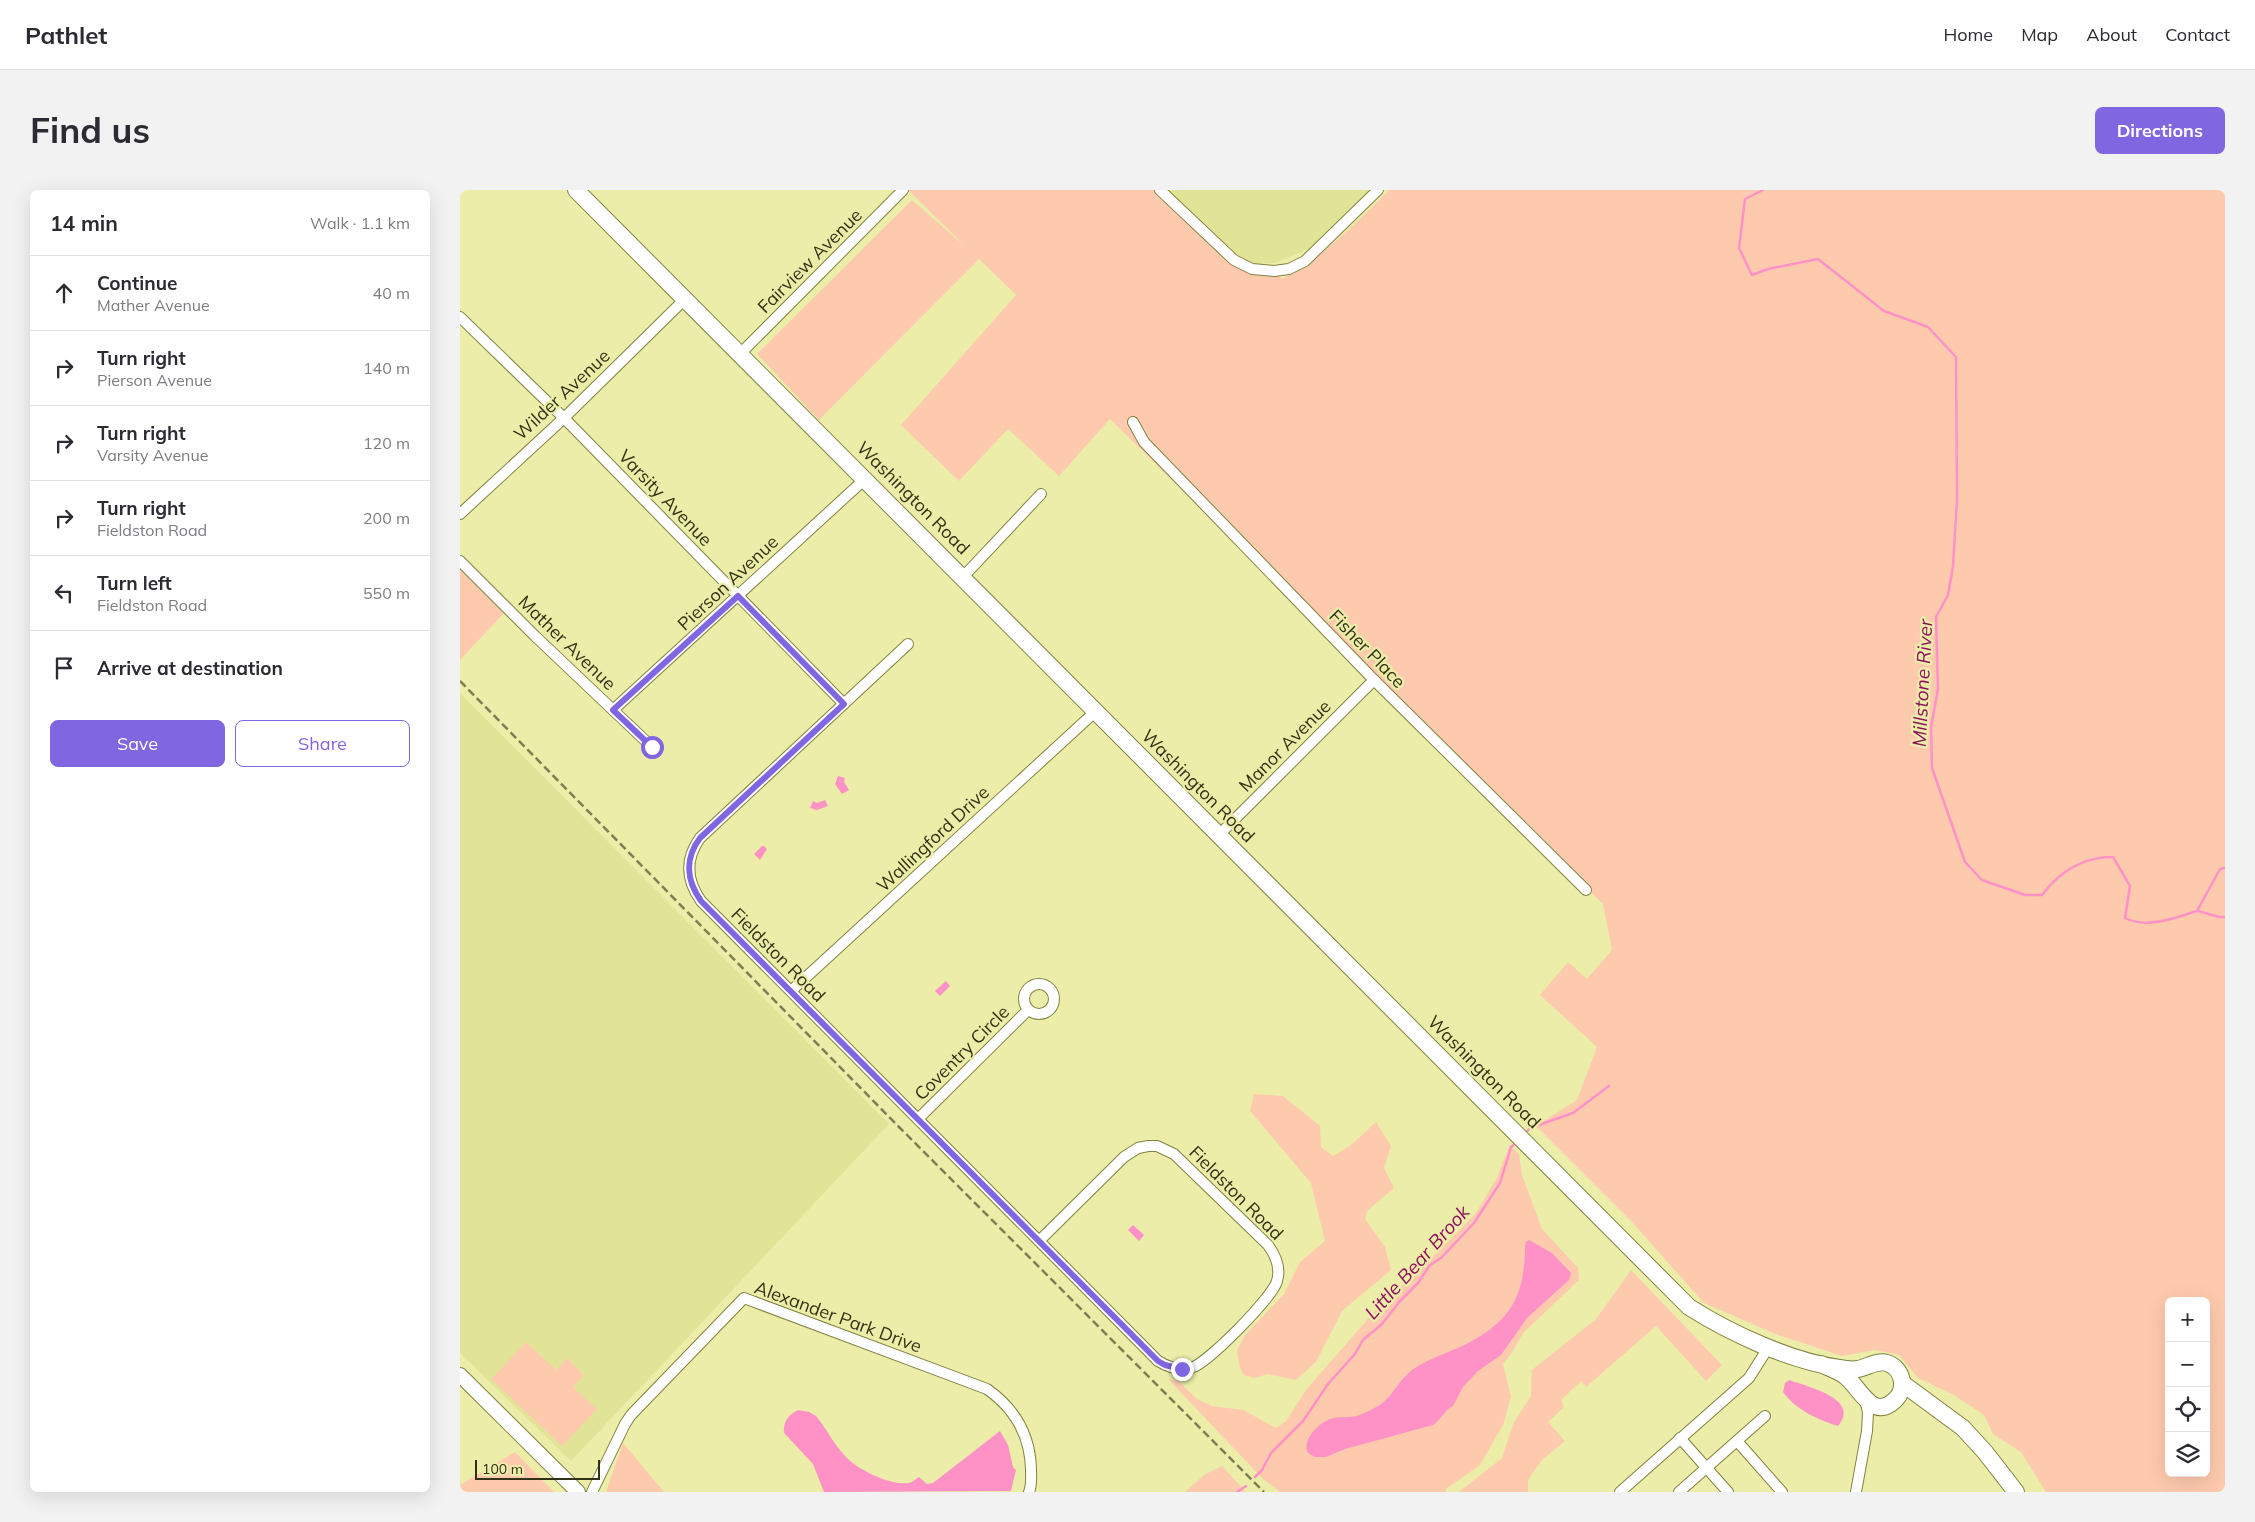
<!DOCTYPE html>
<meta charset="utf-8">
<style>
body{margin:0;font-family:Mulish,sans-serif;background:#f2f2f3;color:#2b2b33}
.controls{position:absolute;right:15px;bottom:15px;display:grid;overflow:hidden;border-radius:8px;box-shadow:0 5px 20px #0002}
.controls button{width:45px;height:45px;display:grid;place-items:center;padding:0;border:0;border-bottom:1px solid #e1e1e2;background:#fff;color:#2b2b33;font:25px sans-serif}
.scale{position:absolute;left:15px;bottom:12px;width:125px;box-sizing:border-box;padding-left:5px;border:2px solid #313115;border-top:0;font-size:14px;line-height:18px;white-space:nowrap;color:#313115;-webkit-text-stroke:4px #ebeda8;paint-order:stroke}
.stop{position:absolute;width:15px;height:15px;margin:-11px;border:4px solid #8066e1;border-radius:50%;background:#fff}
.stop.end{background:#8066e1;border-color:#fff;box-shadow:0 1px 5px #0008}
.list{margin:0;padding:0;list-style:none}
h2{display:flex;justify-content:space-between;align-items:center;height:65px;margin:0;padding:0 20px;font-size:21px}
h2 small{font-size:16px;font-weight:400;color:#7c7c81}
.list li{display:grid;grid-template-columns:32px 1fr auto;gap:15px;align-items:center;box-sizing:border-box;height:75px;padding:0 20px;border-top:1px solid #e1e1e2}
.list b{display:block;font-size:19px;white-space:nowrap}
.list p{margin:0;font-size:16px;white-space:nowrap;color:#7c7c81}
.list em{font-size:16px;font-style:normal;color:#7c7c81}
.actions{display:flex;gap:10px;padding:15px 20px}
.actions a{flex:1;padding:11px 0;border:1px solid #8066e1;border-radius:8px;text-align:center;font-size:18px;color:#8066e1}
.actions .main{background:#8066e1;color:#fff}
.icon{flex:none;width:28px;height:28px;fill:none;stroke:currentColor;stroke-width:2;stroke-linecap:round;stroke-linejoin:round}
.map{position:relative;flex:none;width:1765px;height:1302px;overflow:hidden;border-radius:8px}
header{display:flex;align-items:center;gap:30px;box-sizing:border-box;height:70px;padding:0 25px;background:#fff;border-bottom:1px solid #e1e1e2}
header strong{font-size:24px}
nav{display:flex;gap:28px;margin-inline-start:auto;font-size:18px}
.intro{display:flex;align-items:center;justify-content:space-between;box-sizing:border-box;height:120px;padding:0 30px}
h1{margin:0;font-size:35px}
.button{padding:12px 22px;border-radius:8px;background:#8066e1;color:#fff;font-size:18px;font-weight:700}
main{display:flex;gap:30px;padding:0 30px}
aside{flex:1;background:#fff;border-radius:8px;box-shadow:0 5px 20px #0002}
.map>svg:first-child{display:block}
</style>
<header>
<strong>Pathlet</strong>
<nav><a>Home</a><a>Map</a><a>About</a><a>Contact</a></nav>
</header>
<div class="intro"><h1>Find us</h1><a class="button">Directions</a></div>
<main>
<aside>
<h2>14 min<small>Walk · 1.1 km</small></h2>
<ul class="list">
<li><svg class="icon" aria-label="ahead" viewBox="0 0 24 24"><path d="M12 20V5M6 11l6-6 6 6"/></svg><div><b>Continue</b><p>Mather Avenue</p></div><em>40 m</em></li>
<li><svg class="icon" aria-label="right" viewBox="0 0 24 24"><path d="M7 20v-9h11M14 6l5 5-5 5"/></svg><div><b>Turn right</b><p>Pierson Avenue</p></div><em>140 m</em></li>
<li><svg class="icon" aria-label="right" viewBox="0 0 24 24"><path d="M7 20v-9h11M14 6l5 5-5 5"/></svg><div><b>Turn right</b><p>Varsity Avenue</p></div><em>120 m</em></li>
<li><svg class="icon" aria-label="right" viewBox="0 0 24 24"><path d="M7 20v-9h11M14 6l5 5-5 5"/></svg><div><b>Turn right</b><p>Fieldston Road</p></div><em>200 m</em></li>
<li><svg class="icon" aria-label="left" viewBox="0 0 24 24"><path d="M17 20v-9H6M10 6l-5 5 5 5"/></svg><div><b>Turn left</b><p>Fieldston Road</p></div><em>550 m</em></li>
<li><svg class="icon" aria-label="arrive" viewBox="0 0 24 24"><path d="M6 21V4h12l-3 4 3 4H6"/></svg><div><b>Arrive at destination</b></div></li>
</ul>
<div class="actions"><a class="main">Save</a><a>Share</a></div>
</aside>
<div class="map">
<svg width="1765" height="1302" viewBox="0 0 1765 1302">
<rect width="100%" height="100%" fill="#ebeda8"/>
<g fill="#e1e496">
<path d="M705 0H911L855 56 815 73H803L792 79Z"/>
<path d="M0 503 429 934 111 1271 0 1163Z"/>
</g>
<g fill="#fecaae" fill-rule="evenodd">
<path d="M448 0H705L792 79 814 81 822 89C863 67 896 33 929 0H1765V1302H1586L1561 1262 1533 1244 1524 1225 1494 1205 1458 1188 1439 1165 1415 1160 1382 1166 1318 1145 1244 1113 1171 1031 1076 936 1117 910 1137 857 1080 805 1108 772 1127 789 1152 760 1143 714 650 229 599 286 548 239 499 291 441 235 556 105 519 69 359 230 297 164 452 10 506 57ZM1709 1111H1746V1283H1709Z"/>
<path d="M0 377 45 422 0 470Z"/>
<path d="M794 904 823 906 860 936 861 957 873 966 890 956 916 932 931 956 924 978 934 998 907 1021 905 1029 925 1057 931 1080 882 1121 856 1172 836 1190 808 1184 794 1188 784 1185 780 1178 777 1160 785 1145 824 1104 840 1072 865 1051 851 993 790 921Z"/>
<path d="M1050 955 1059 964 1062 985 1082 1039 1118 1078 1119 1090 1063 1143 1053 1161 1043 1174 1051 1207 1043 1235 1020 1275 986 1299V1302H820L803 1289 708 1189 719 1192 737 1209 752 1216 783 1220 816 1238 826 1231 846 1200 927 1107 954 1086 1016 1023 1036 989Z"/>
<path d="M1171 1080 1262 1175 1246 1191 1196 1136 1126 1197 1121 1191 1101 1210 1104 1217 1088 1232 1105 1251 1082 1270 1068 1290V1302H999L1042 1268 1053 1234 1071 1206 1072 1180 1136 1129Z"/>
<path d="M66 1152 96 1180 107 1168 124 1185 113 1197 137 1219 102 1256 31 1189Z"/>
<path d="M163 1253 204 1302H146Z"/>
<path d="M55 1262 94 1302H0V1295Z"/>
<path d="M762 1276 786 1302H725L744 1285Z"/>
</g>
<g fill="#fe92c7">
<path d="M378 586 385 588 384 592 389 600 382 604 375 594Z"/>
<path d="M365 610 368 616 357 620 350 618 353 611 357 613Z"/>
<path d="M302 656H304L307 659 300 670 294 664Z"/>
<path d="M486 791 490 796 480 806 475 801Z"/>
<path d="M673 1035 684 1045 679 1051 668 1040Z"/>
<path d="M1069 1050 1092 1063 1111 1083 1109 1090 1067 1128 1041 1165 1018 1181 1003 1197 993 1216C985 1219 981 1230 973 1235L885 1259 866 1267H855L848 1263C841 1250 859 1233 870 1229 879 1226 888 1228 897 1226 905 1223 914 1219 921 1214 933 1205 940 1189 952 1180 966 1170 984 1164 1000 1157 1049 1134 1065 1108 1065 1056L1066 1052Z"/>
<path d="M1329 1190C1346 1196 1402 1209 1378 1236 1358 1230 1335 1219 1323 1202L1325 1193Z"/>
<path d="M338 1220 349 1222 356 1226C367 1239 374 1255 386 1267 398 1280 432 1296 449 1293 453 1292 455 1289 459 1287L467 1294 473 1293 540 1241 548 1255 553 1277 556 1280 551 1301 364 1302 353 1274 324 1243C323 1232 328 1225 338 1220Z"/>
</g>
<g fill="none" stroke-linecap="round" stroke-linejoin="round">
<g stroke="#fe92c7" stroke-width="2.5">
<path d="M1303 0 1285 9 1279 58 1292 85 1308 79 1358 69 1424 121 1468 137 1496 167 1497 310 1493 376 1488 405 1476 427 1478 499 1471 537 1472 578 1505 672 1522 690 1565 705H1582C1600 681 1623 667 1653 667L1670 696 1665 728C1687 739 1715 728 1737 721L1760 679 1765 678"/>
<path d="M1738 721 1759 727H1765"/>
<path d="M1065 944 1070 938 1113 923 1149 896"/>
<path d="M795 1287 802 1280 811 1263 843 1231 868 1194 895 1164 903 1150 922 1134 940 1111 958 1093 970 1075 981 1068 1014 1033 1040 993 1051 957 1056 953"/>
<path d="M777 1302 786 1296"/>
</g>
<g stroke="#818240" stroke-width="12">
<g id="street">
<path d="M700 0 774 70 792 79 814 81 829 79 845 71 918 0"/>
<path d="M0 127 104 228 384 514"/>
<path d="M280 164 443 0"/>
<path d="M673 232 684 252 914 490 1126 700"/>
<path d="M0 324 104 228 225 109"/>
<path d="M0 371 75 446 192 557"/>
<path d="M503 387 581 304"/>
<path d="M448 454 240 648C225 669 226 690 241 711L579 1051"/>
<path d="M153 520 405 289"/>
<path d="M759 645 914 490"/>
<circle cx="579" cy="809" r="15"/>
<path d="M331 801 636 521"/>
<path d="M458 929 568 820"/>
<path d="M688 956H697L714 964 808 1055C816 1066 821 1078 817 1091 813 1107 747 1174 731 1178 719 1181 708 1177 698 1171L579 1051 664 967 678 958Z"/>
<path d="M1220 1248 1268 1302"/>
<path d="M1277 1251 1322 1302"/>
<path d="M132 1302 165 1234 171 1225 284 1108 527 1199C554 1218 570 1245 571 1279 571 1286 572 1295 569 1302"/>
<path d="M1160 1302 1289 1188 1308 1158"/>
<path d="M1219 1302 1305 1226"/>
<path d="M1396 1302 1407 1241 1408 1222 1405 1210"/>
</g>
</g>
<g stroke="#818240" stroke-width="16">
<path id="secondary" d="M0 1185 118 1302"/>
</g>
<g stroke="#818240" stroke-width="18">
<g id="primary">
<path d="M116 0 1229 1117C1270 1143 1330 1171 1379 1178 1385 1179 1392 1180 1398 1179 1408 1177 1417 1170 1427 1173 1443 1178 1447 1199 1435 1210 1412 1232 1400 1197 1385 1186 1378 1181 1369 1178 1361 1174"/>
<path d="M1442 1193 1503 1238 1525 1262 1556 1302"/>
</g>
</g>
<use href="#street" stroke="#fff" stroke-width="10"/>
<use href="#secondary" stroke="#fff" stroke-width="14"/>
<use href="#primary" stroke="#fff" stroke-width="16"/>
<path stroke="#7e7f52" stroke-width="2.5" stroke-dasharray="8 4" stroke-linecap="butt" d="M0 491 440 938 804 1302"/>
</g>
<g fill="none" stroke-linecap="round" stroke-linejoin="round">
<path stroke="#8066e1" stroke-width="6" d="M192 557 153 520 278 406 384 514 240 648C225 668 226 690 241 711L698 1171 705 1175 722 1179"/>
</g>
<g text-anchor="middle" stroke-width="4.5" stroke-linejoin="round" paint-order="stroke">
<g font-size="18" fill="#313115" stroke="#ebeda8">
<text transform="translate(350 71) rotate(-45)" y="6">Fairview Avenue</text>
<text transform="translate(102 205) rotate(-43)" y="6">Wilder Avenue</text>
<text transform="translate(205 308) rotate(46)" y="6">Varsity Avenue</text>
<text transform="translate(453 308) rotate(45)" y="6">Washington Road</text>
<text transform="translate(268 393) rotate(-43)" y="6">Pierson Avenue</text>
<text transform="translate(107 453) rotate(44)" y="6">Mather Avenue</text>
<text transform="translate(907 459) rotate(46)" y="6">Fisher Place</text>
<text transform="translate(825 556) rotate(-45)" y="6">Manor Avenue</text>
<text transform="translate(738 596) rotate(45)" y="6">Washington Road</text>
<text transform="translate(473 649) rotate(-43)" y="6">Wallingford Drive</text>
<text transform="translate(318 765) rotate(45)" y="6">Fieldston Road</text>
<text transform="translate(502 863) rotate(-45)" y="6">Coventry Circle</text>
<text transform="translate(1024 882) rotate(45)" y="6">Washington Road</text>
<text transform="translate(776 1003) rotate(45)" y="6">Fieldston Road</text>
<text transform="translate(378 1127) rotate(20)" y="6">Alexander Park Drive</text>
</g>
<g font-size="19" font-style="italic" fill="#900d5f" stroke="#ebeda8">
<text transform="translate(1462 493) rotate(-87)" y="7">Millstone River</text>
<text transform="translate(957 1072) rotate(-48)" y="7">Little Bear Brook</text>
</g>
</g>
</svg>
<div class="controls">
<button>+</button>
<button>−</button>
<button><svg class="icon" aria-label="locate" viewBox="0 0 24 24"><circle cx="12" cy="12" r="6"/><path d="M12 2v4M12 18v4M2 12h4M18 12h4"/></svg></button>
<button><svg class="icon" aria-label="layers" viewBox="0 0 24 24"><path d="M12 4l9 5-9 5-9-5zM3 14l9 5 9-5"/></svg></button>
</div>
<div class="scale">100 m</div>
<div class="stop" style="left:192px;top:557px"></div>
<div class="stop end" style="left:722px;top:1179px"></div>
</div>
</main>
